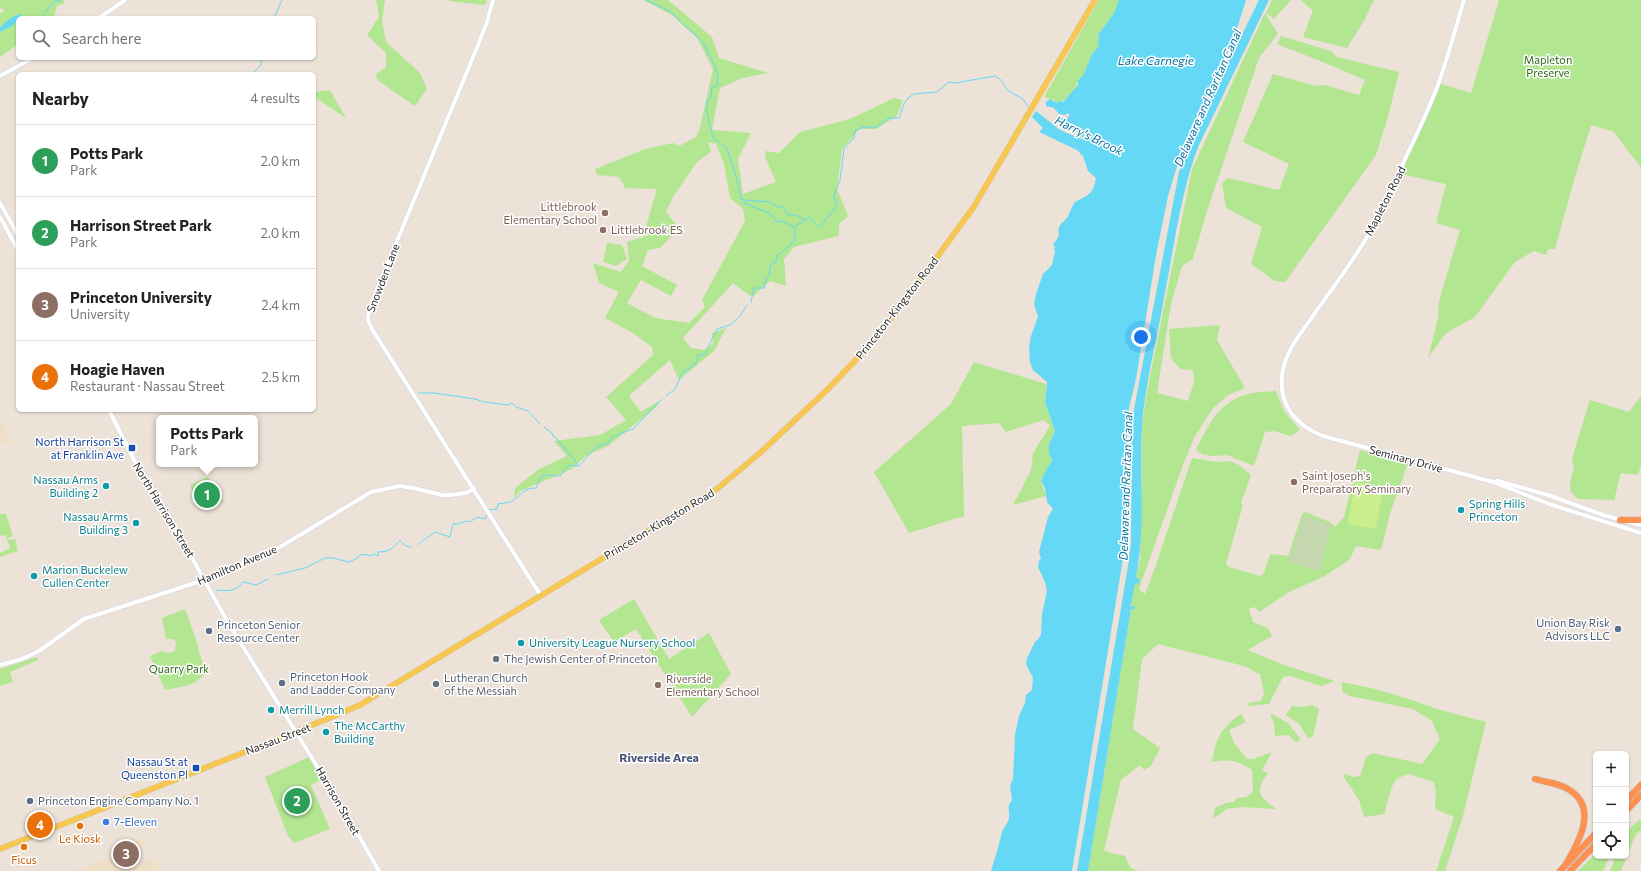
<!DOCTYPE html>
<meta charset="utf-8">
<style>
body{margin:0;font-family:Commissioner,sans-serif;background:#f2f2f2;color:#222}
.controls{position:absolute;right:12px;bottom:12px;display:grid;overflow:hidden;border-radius:6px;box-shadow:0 1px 3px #0004}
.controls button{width:36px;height:36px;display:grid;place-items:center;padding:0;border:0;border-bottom:1px solid #e0e0e0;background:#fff;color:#222;font:20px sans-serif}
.you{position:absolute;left:1141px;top:337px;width:14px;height:14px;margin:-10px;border:3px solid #fff;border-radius:50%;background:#1a73e8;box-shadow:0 0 0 6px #1a73e833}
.badge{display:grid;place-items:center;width:26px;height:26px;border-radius:50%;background:#ea580c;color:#fff;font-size:13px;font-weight:700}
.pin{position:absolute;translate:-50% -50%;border:2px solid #fff;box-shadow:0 1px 4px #0006}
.popup{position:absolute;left:156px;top:415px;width:102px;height:52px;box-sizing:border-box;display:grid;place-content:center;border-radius:6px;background:#fff;filter:drop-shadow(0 1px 3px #0005);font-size:13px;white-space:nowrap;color:#767676}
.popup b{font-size:15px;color:#222}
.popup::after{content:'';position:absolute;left:50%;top:100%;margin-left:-8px;border:8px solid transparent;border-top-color:#fff}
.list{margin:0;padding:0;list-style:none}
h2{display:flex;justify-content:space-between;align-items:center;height:52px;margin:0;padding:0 16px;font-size:17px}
h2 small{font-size:13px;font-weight:400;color:#767676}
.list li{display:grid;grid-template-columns:26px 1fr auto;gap:12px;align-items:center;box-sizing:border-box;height:72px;padding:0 16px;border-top:1px solid #e0e0e0}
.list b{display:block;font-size:15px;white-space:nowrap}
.list p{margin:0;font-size:13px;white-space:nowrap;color:#767676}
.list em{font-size:13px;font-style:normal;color:#767676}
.icon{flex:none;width:22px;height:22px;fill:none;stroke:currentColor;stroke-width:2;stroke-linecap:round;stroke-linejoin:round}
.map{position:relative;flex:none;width:1641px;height:871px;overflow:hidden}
.search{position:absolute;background:#fff;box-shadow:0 1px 3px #0004;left:16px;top:16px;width:300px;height:44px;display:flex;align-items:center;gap:10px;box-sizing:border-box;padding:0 14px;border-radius:6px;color:#767676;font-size:15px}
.panel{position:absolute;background:#fff;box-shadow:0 1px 3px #0004;left:16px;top:72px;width:300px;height:340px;border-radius:6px}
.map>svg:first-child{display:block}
</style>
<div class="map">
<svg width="1641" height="871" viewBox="0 0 1641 871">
<rect width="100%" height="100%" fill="#ece2d8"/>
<g fill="#efdfc6">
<path d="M0 419 12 442 15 449 9 444 0 442Z"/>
<path d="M142 838 146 845 131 852 138 865 152 858 160 871H75L130 851 127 845Z"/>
</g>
<g fill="#b3e691" fill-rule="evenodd">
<path d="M0 0H64L65 3 57 6 54 18H18V44L0 57V14L4 10 0 8Z"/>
<path d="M376 0H385L382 21 386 42 420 73 427 89 415 106 377 80 376 74 386 67V53L367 35 379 17Z"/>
<path d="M449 0H487L485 5 449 1Z"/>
<path d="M643 0H668L712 37 719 58 768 73 743 78 720 88 712 130 751 133 738 159 743 194 776 182 766 159 765 151 779 153 800 132 850 119 894 98 903 100 897 116 876 129H859L842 150 837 189 848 216 839 224V236L794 247 784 259 786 286 770 281 752 297 733 283 683 338 691 348 704 350 713 344 712 333 726 328 714 351 679 380 670 360 629 396 641 412 659 401 656 407 608 446 586 456 572 469 520 491 514 499 515 488 539 469 567 456 554 441 600 435 626 420 606 397 653 355 652 347 633 333 605 318 619 292 599 283 593 263 621 272 629 261 627 242 643 237 657 189 625 188 619 177 597 175 595 169 645 149 673 143 679 146 696 137 700 128 713 69 697 38 672 15ZM708 142 716 144 724 164 730 198 743 209 745 221 702 300 705 307 689 323 655 318 627 303 641 280 671 296 677 285 642 266 648 250 660 248 679 228 666 212 673 197 697 162 711 152Z"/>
<path d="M1099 0H1119L1114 13 1098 35 1099 38 1098 47 1092 54 1083 76 1078 80C1077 89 1066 101 1057 103L1054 100 1044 97Z"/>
<path d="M1272 0H1291L1274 19 1266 13Z"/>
<path d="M1301 0H1374L1364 21 1347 48 1303 37 1313 11Z"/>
<path d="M1499 0H1641V168L1614 132 1591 125 1573 184 1555 249H1548L1546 255 1534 251 1515 262 1475 317 1446 333 1428 358 1438 319 1439 301 1460 230 1436 223 1446 184 1401 174 1441 84 1471 93Z"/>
<path d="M1265 13 1278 34 1259 58 1208 208 1193 259 1182 266 1171 304 1157 393 1188 401 1194 382 1193 370 1180 369 1171 358 1169 329 1220 325 1217 340 1245 388 1228 395 1213 408 1195 436 1183 465 1139 589 1145 594 1156 565 1192 458 1218 462 1230 461 1239 465 1251 475 1241 503 1243 505 1226 564 1229 567 1260 576 1264 573 1270 555 1272 554 1288 556 1302 514 1305 512 1330 522 1335 527 1344 517 1360 450 1408 463 1390 514 1381 550 1356 546 1350 559 1325 576 1289 592 1259 612 1255 607 1249 609 1253 622 1268 628 1272 636 1248 650 1284 665 1335 681 1321 686 1290 676 1283 677 1269 704 1248 706 1247 703 1261 701 1264 694 1260 674 1244 666 1158 644 1142 659 1133 729 1160 748 1151 766 1144 770 1140 765 1121 780 1104 850 1111 853 1125 856 1130 867 1137 871H1088L1131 609H1134L1131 606 1135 584 1139 583 1136 577 1140 559 1141 533 1142 426 1147 391 1192 169Z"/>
<path d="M1281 36 1331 51 1337 57 1399 72 1388 117 1376 155 1285 282 1275 281 1251 264 1262 227 1226 208 1222 183 1228 178 1279 190 1289 164 1243 142 1273 74 1316 86 1325 85 1359 95 1365 80 1330 65 1277 44Z"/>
<path d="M330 90 346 118 316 98H314V92Z"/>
<path d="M607 243 622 245 627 259 616 266 603 262Z"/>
<path d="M974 362 1046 384 1045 402 1055 431 1049 444V453L1052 461 1047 468 1041 481 1046 496 1013 505 1031 470 1033 453 1050 426 1044 420 1006 432 999 423 962 426 964 516 909 533 874 472 951 404Z"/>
<path d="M1276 391 1284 411 1300 430 1291 436 1274 431 1265 432 1254 466 1227 455 1214 456 1204 455 1196 450C1208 426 1217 404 1245 395 1254 392 1266 392 1276 391Z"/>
<path d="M1641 396V465L1638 475 1621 473 1614 500 1578 499 1571 492 1570 481 1574 468 1572 458 1590 400 1629 412Z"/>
<path d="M208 477 224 502 203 507 197 499 190 485Z"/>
<path d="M0 514H6L13 536 8 538 9 540 15 539 18 551 0 557V553L10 548 6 536 4 535 0 536Z"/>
<path d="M634 599 669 659 709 633 731 674 692 717 636 629 614 642 599 620Z"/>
<path d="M185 609 196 640 205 673C197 686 179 687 165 690L150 656 162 651 169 653 175 651 176 642 173 639H166L162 618Z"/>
<path d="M37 657 38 660 10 672 13 682 0 686V669Z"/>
<path d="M1342 682 1375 689 1415 701 1437 709 1486 722 1463 816 1445 871H1436L1454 817 1435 809 1436 792 1434 782 1408 774C1404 776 1399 777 1396 780 1391 785 1386 806 1385 814L1364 817 1359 800 1343 776 1344 774 1353 777 1360 776 1366 757 1373 753 1422 764 1440 739 1432 721 1413 709 1350 696 1342 691Z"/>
<path d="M1312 705 1319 709 1313 737 1308 738 1299 724 1286 715 1292 706 1303 707Z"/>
<path d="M1270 713 1288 723 1301 740 1296 742 1288 735 1275 736 1274 724Z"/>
<path d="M1241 714 1246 722 1229 730 1234 743 1247 759H1253L1272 752 1262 770 1268 773C1254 792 1259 796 1276 809L1242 807 1227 809 1213 819 1215 808 1226 803 1234 802 1237 798 1246 797 1253 792 1252 770C1236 760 1230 759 1212 762 1216 738 1221 728 1241 714Z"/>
<path d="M309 757 321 780 311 785 330 829 294 843 288 836 265 777Z"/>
<path d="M1641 819V830L1636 834 1621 871H1610L1616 856H1626C1626 835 1623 832 1641 819Z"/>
<path d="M1596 853V856H1610L1603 871H1578Z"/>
</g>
<path fill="#c5d7ae" d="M1303 516 1331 524 1320 571 1288 562 1290 553 1293 551Z"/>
<path fill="#cbee8c" d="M1355 482 1383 487 1376 529 1348 524Z"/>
<g fill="#64d8f5">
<path d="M1119 0H1246L1234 38 1183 146 1168 196 1156 255 1136 379 1129 408 1127 428 1126 529 1124 552 1072 871H991C995 858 999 845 1002 832 1004 827 1009 822 1009 817 1010 809 1006 808 1012 800L1010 786 1013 779 1015 735 1019 716 1025 703 1026 695 1032 690 1033 678 1026 664 1027 658 1035 642 1039 638 1041 634 1042 614 1047 591 1045 582 1038 567 1039 561 1041 558 1039 552 1048 517 1053 509 1047 502 1045 488 1041 481 1047 468 1052 461 1049 453V444L1055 431 1045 402 1047 382 1033 370 1030 362 1029 348 1031 336 1038 317 1034 304 1036 294 1043 274 1052 265 1055 251 1054 250 1055 246 1053 245 1059 236C1056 222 1065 224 1069 214 1071 210 1072 206 1075 202 1088 195 1093 195 1096 178L1088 171 1083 156 1077 150 1039 132 1043 128 1032 117 1036 111 1060 130 1084 140C1078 131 1070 125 1060 121L1061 118H1067L1070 115 1068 113 1065 115 1059 114 1054 108 1046 106V102L1050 99 1057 103 1059 101 1063 102 1078 85V80L1083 76 1092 54 1098 47 1099 38 1098 35 1114 13Z"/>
<path d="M1259 0H1269L1198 147C1180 195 1174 248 1164 298 1157 340 1145 383 1142 426 1139 476 1146 527 1136 577L1140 580 1139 583 1135 584 1131 606 1135 607V609H1131L1088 871H1077L1128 566 1131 542 1132 420 1179 172 1193 134Z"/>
<path d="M20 14 21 15 12 26 0 32V28C5 22 13 16 20 14Z"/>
</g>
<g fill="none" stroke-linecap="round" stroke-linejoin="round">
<g stroke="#64d8f5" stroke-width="1">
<path d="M647 0 671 12 685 26 703 42 715 66 718 76 717 86 712 88 711 98 707 101V113L713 138 727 148 737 180 741 199 744 200V203L771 214 777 222 782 221 794 227"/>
<path d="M43 15 54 2 61 0"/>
<path d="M274 18 282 0"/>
<path d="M254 74 255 71 261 65V58"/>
<path d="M745 200 770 202 778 207H783L788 215H796L803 219"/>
<path d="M751 302 754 288H764L766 280 769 276V272L771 264 776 262 777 256 795 241V227L809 217 819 227C822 225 836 207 838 203L834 198 835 192 840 180 844 149 854 138 855 131 863 127H876L889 118H899L904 104 908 98 914 94 937 92 949 82 955 83 995 76 1001 80 1007 90 1023 99 1029 108"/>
<path d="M419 393H434L475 399 484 402 508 405 512 403 516 407 528 411 540 424"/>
<path d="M666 396 675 389 682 373 696 363 698 355 705 354 717 329 730 325 740 316 747 305"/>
<path d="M544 427 552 433 553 436 556 438 578 464"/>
<path d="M489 510 497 509 498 504C503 503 510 503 514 500 523 493 523 488 536 488L541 477 544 475 560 476 569 465 579 466C589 457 592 445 607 444L612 437 633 429 662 399"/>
<path d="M418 545C422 540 429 537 435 532L450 537 453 524H458L466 521 470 522 477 517 485 519 487 515"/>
<path d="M276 575 305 568 325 558H333L349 562C359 559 359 551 371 556L374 554 378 556V552C393 551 390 549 400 541L406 546 411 547"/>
<path d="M216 590C227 591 236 592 243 582L256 585 268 579"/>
</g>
<g stroke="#ced3e2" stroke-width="5">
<g id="minor">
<path d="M493 0 487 22 478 45 369 309 368 320 372 329 541 596"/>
<path d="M1464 0C1455 30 1447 61 1436 90 1427 113 1416 136 1405 159 1395 182 1385 205 1373 227 1356 257 1335 285 1315 313 1302 332 1284 352 1282 376 1279 406 1297 426 1323 436L1493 482 1552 505 1641 533"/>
<path d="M99 18 125 0"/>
<path d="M0 76 33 58"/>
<path d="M0 203 18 235"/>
<path d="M0 217 18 250"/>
<path d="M109 410 134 460 165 509 227 621 340 803 379 871"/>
<path d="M1493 482 1498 481 1516 486 1548 495 1603 515 1641 525"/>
<path d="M0 665 22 659 39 651 84 619 204 580 280 547 371 492 400 486 413 488 442 495H451L466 493 474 489"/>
</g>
</g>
<g stroke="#c3c3c3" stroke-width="6">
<path id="major" d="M0 849 293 733 360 705 717 489 761 452 828 389 866 349 899 309 973 208 1095 0"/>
</g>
<g stroke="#c3c3c3" stroke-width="7">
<g id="highway">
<path d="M1620 520H1641"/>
<path d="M1535 779C1545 782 1558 783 1568 789 1599 807 1579 842 1566 864"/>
<path d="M1626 801 1641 785"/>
<path d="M1626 811 1641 795"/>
<path d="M1560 871 1596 833"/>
<path d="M1570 871 1596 844"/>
</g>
</g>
<use href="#minor" stroke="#fff" stroke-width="4"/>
<use href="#major" stroke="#f8c751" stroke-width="5.5"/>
<use href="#highway" stroke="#ff9150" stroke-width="6"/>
</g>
<g fill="#8d6e63" stroke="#fff" stroke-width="1.5">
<circle cx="605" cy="213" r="4"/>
<circle cx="603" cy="230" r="4"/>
<circle cx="1294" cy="482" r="4"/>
<circle cx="658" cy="685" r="4"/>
</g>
<g fill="#1a4fb4" stroke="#fff" stroke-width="1.5">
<rect x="128" y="444" width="8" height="8" rx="2"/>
<rect x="192" y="764" width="8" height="8" rx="2"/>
</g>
<g fill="#0f9aa8" stroke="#fff" stroke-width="1.5">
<circle cx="106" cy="486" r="4"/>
<circle cx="1461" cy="510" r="4"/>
<circle cx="136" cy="523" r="4"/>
<circle cx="34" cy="576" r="4"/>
<circle cx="521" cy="643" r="4"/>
<circle cx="271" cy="710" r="4"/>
<circle cx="326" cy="732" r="4"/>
</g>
<g fill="#5c6f8a" stroke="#fff" stroke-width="1.5">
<circle cx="1618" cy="629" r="4"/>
<circle cx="209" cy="631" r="4"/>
<circle cx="282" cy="683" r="4"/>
<circle cx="30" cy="801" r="4"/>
</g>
<g fill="#6b7280" stroke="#fff" stroke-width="1.5">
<circle cx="496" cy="659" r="4"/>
<circle cx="436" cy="684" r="4"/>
</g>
<circle fill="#3f7fe0" stroke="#fff" stroke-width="1.5" cx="106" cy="822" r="4"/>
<g fill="#e8710a" stroke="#fff" stroke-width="1.5">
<circle cx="80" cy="826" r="4"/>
<circle cx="24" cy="847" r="4"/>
</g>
<g text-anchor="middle" stroke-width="3" stroke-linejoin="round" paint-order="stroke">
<g font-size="11" fill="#2c6815" stroke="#fff">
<text x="1548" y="64">Mapleton<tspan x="1548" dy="13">Preserve</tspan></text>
<text x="179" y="673">Quarry Park</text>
</g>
<g font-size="11" fill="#282828" stroke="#fff">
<text transform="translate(1385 201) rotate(-63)" y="4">Mapleton Road</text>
<text transform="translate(383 278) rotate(-69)" y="4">Snowden Lane</text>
<text transform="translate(897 308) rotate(-52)" y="4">Princeton-Kingston Road</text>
<text transform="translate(1406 459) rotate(15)" y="4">Seminary Drive</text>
<text transform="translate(164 510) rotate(59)" y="4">North Harrison Street</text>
<text transform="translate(659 524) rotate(-31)" y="4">Princeton-Kingston Road</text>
<text transform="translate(237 565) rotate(-23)" y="4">Hamilton Avenue</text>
<text transform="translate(278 739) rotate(-21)" y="4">Nassau Street</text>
<text transform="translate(338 801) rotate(60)" y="4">Harrison Street</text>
</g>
<g font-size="11" fill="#785e54" stroke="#fff" text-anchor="start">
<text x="597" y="211" text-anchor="end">Littlebrook<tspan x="597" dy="13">Elementary School</tspan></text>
<text x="611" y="234">Littlebrook ES</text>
<text x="1302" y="480">Saint Joseph's<tspan x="1302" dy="13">Preparatory Seminary</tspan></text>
<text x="666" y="683">Riverside<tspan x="666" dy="13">Elementary School</tspan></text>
</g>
<g font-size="11" fill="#164399" stroke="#fff" text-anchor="end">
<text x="124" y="446">North Harrison St<tspan x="124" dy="13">at Franklin Ave</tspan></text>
<text x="188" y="766">Nassau St at<tspan x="188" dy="13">Queenston Pl</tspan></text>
</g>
<g font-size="11" fill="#0d838f" stroke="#fff" text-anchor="start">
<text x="98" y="484" text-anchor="end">Nassau Arms<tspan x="98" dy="13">Building 2</tspan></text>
<text x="1469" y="508">Spring Hills<tspan x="1469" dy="13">Princeton</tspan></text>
<text x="128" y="521" text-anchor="end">Nassau Arms<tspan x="128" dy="13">Building 3</tspan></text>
<text x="42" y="574">Marion Buckelew<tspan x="42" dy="13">Cullen Center</tspan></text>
<text x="529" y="647">University League Nursery School</text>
<text x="279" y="714">Merrill Lynch</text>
<text x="334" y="730">The McCarthy<tspan x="334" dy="13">Building</tspan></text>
</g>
<g font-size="11" fill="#4e5e75" stroke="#fff" text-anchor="start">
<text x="1610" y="627" text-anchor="end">Union Bay Risk<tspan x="1610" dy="13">Advisors LLC</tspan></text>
<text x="217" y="629">Princeton Senior<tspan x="217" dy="13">Resource Center</tspan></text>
<text x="290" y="681">Princeton Hook<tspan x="290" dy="13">and Ladder Company</tspan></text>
<text x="38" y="805">Princeton Engine Company No. 1</text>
</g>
<g font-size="11" fill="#5b616d" stroke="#fff" text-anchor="start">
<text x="504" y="663">The Jewish Center of Princeton</text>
<text x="444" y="682">Lutheran Church<tspan x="444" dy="13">of the Messiah</tspan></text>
</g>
<g font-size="11" fill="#366cbe" stroke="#fff" text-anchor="start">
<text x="114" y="826">7-Eleven</text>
</g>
<g font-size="11" fill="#c56008" stroke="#fff">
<text x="80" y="843">Le Kiosk</text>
<text x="24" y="864">Ficus</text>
</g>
<g font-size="12" font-style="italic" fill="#05749f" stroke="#fff">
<text x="1156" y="65">Lake Carnegie</text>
<text transform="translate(1208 98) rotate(-66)" y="4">Delaware and Raritan Canal</text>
<text transform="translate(1089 136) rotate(26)" y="4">Harry's Brook</text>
<text transform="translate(1126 486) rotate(-88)" y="4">Delaware and Raritan Canal</text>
</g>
<g font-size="12" font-weight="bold" fill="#46537b" stroke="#fff">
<text x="659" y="762">Riverside Area</text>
</g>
</g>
</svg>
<div class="controls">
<button>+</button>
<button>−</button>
<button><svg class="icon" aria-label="locate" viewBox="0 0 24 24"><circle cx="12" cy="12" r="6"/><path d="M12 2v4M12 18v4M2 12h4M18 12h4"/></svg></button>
</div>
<div class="you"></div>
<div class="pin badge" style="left:207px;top:495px;background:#2e9e5b">1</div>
<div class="popup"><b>Potts Park</b>Park</div>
<div class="pin badge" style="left:297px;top:801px;background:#2e9e5b">2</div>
<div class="pin badge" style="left:126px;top:854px;background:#8d6e63">3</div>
<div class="pin badge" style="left:40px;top:825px;background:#e8710a">4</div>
<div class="search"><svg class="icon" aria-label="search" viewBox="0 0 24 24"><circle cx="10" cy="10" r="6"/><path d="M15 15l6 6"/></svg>Search here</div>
<section class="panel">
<h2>Nearby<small>4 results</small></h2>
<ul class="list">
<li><span class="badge" style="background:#2e9e5b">1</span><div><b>Potts Park</b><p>Park</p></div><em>2.0 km</em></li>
<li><span class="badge" style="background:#2e9e5b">2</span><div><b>Harrison Street Park</b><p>Park</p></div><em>2.0 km</em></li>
<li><span class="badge" style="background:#8d6e63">3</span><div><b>Princeton University</b><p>University</p></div><em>2.4 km</em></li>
<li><span class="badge" style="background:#e8710a">4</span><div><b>Hoagie Haven</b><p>Restaurant · Nassau Street</p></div><em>2.5 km</em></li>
</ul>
</section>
</div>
